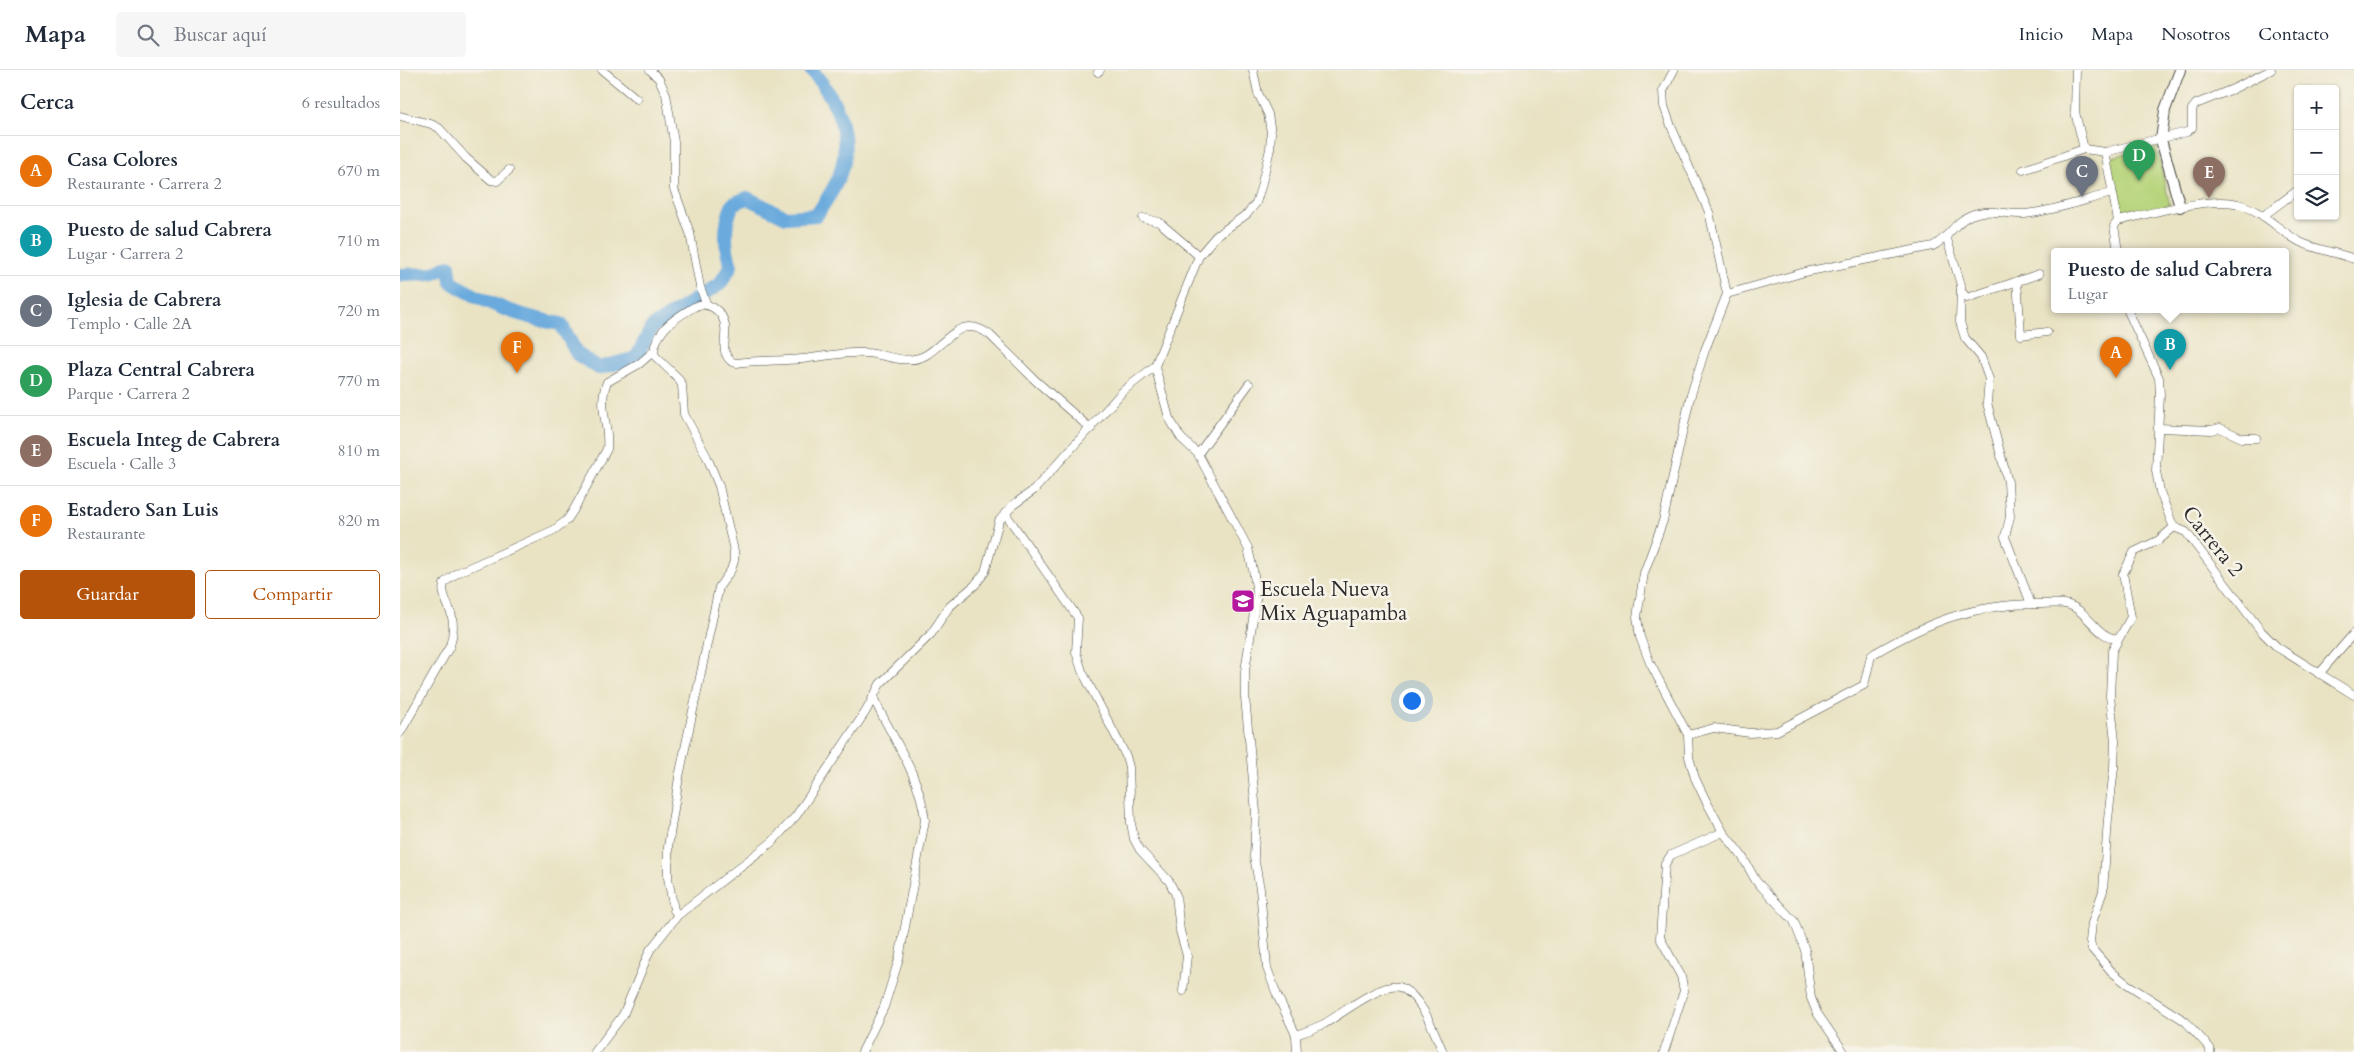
<!DOCTYPE html>
<html lang="es">
<meta charset="utf-8">
<style>
body{margin:0;font-family:Cardo,serif;background:#f6f6f7;color:#1f2937}
.controls{position:absolute;right:15px;top:15px;display:grid;overflow:hidden;border-radius:5px;box-shadow:0 1px 4px #0004}
.controls button{width:45px;height:45px;display:grid;place-items:center;padding:0;border:0;border-bottom:1px solid #e0e1e3;background:#fff;color:#1f2937;font:25px sans-serif}
.you{position:absolute;left:1011px;top:630px;width:18px;height:18px;margin:-12px;border:4px solid #fff;border-radius:50%;background:#1a73e8;box-shadow:0 0 0 8px #1a73e833}
.badge{display:grid;place-items:center;width:32px;height:32px;border-radius:50%;background:#b45309;color:#fff;font-size:16px;font-weight:700}
.pin{position:absolute;translate:-50% -41px;filter:drop-shadow(0 1px 2px #0008)}
.pin::after{content:'';position:absolute;top:26px;width:18px;height:15px;background:inherit;clip-path:polygon(0 0,100% 0,50% 100%)}
.popup{position:absolute;left:1651px;top:178px;width:238px;height:65px;box-sizing:border-box;display:grid;place-content:center;border-radius:5px;background:#fff;filter:drop-shadow(0 1px 4px #0005);font-size:16px;white-space:nowrap;color:#747a83}
.popup b{font-size:19px;color:#1f2937}
.popup::after{content:'';position:absolute;left:50%;top:100%;margin-left:-10px;border:10px solid transparent;border-top-color:#fff}
.list{margin:0;padding:0;list-style:none}
h2{display:flex;justify-content:space-between;align-items:center;height:65px;margin:0;padding:0 20px;font-size:21px}
h2 small{font-size:16px;font-weight:400;color:#747a83}
.list li{display:grid;grid-template-columns:32px 1fr auto;gap:15px;align-items:center;box-sizing:border-box;height:70px;padding:0 20px;border-top:1px solid #e0e1e3}
.list b{display:block;font-size:19px;white-space:nowrap}
.list p{margin:0;font-size:16px;white-space:nowrap;color:#747a83}
.list em{font-size:16px;font-style:normal;color:#747a83}
.actions{display:flex;gap:10px;padding:15px 20px}
.actions a{flex:1;padding:11px 0;border:1px solid #b45309;border-radius:5px;text-align:center;font-size:18px;color:#b45309}
.actions .main{background:#b45309;color:#fff}
.icon{flex:none;width:28px;height:28px;fill:none;stroke:currentColor;stroke-width:2;stroke-linecap:round;stroke-linejoin:round}
.map{position:relative;flex:none;width:1954px;height:982px;overflow:hidden}
header{display:flex;align-items:center;gap:30px;box-sizing:border-box;height:70px;padding:0 25px;background:#fff;border-bottom:1px solid #e0e1e3}
header strong{font-size:24px}
nav{display:flex;gap:28px;margin-inline-start:auto;font-size:18px}
.search{width:350px;height:45px;background:#f6f6f7;display:flex;align-items:center;gap:12px;box-sizing:border-box;padding:0 18px;border-radius:5px;color:#747a83;font-size:19px}
main{display:flex}
aside{flex:1;background:#fff}
.map>svg:first-child{display:block}
</style>
<header>
<strong>Mapa</strong>
<div class="search"><svg class="icon" aria-label="search" viewBox="0 0 24 24"><circle cx="10" cy="10" r="6"/><path d="M15 15l6 6"/></svg>Buscar aquí</div>
<nav><a>Inicio</a><a>Mapa</a><a>Nosotros</a><a>Contacto</a></nav>
</header>
<main>
<aside>
<h2>Cerca<small>6 resultados</small></h2>
<ul class="list">
<li><span class="badge" style="background:#e8710a">A</span><div><b>Casa Colores</b><p>Restaurante · Carrera 2</p></div><em>670 m</em></li>
<li><span class="badge" style="background:#0f9aa8">B</span><div><b>Puesto de salud Cabrera</b><p>Lugar · Carrera 2</p></div><em>710 m</em></li>
<li><span class="badge" style="background:#6b7280">C</span><div><b>Iglesia de Cabrera</b><p>Templo · Calle 2A</p></div><em>720 m</em></li>
<li><span class="badge" style="background:#2e9e5b">D</span><div><b>Plaza Central Cabrera</b><p>Parque · Carrera 2</p></div><em>770 m</em></li>
<li><span class="badge" style="background:#8d6e63">E</span><div><b>Escuela Integ de Cabrera</b><p>Escuela · Calle 3</p></div><em>810 m</em></li>
<li><span class="badge" style="background:#e8710a">F</span><div><b>Estadero San Luis</b><p>Restaurante</p></div><em>820 m</em></li>
</ul>
<div class="actions"><a class="main">Guardar</a><a>Compartir</a></div>
</aside>
<div class="map">
<svg width="1954" height="982" viewBox="0 0 1954 982">
<rect width="100%" height="100%" fill="#f7f3e8"/>
<filter id="ink" filterUnits="userSpaceOnUse"><feTurbulence type="fractalNoise" baseFrequency=".02" numOctaves="2"/><feDisplacementMap in="SourceGraphic" scale="10" xChannelSelector="R" yChannelSelector="G"/><feConvolveMatrix kernelMatrix="1 2 1 2 8 2 1 2 1" color-interpolation-filters="sRGB"/></filter>
<filter id="wash" filterUnits="userSpaceOnUse"><feTurbulence type="fractalNoise" baseFrequency=".0096" numOctaves="4" result="noise"/><feDisplacementMap in="SourceGraphic" scale="20" xChannelSelector="R" yChannelSelector="G"/><feGaussianBlur stdDeviation="1.12" result="paint"/><feColorMatrix in="noise" values="0 0 0 0 0 0 0 0 0 0 0 0 0 0 0 0 0 1.4 0 .05"/><feComposite in="paint" operator="in"/></filter>
<g filter="url(#wash)">
<rect width="100%" height="100%" fill="#e9e3c4"/>
<path fill="#b7d47b" stroke="#718053" d="M1756 76 1770 135 1721 147 1708 88Z"/>
<g fill="none" stroke-linecap="round" stroke-linejoin="round">
<path stroke="#6baadd" stroke-width="14" d="M0 205 32 204 49 196 51 212C89 235 117 246 161 254L177 284 199 298 236 288 252 257 320 214 331 196C324 175 324 154 333 134L347 128 386 147 417 145C423 134 432 123 437 111 455 71 439 31 411 0"/>
</g>
</g>
<g filter="url(#ink)">
<g fill="none" stroke-linecap="round" stroke-linejoin="round">
<g stroke="#484742" stroke-width="9">
<g id="minor">
<path d="M202 0 237 29"/>
<path d="M250 0 259 9 266 24 274 72V119L290 163 300 217 306 233"/>
<path d="M853 0 858 23 868 44 871 63 870 79 861 117 856 133 847 144 816 166 799 186 755 296 769 348 781 368 798 384 848 478 853 500 857 523 845 601V627L856 742 854 787 860 819 867 898 877 925 896 965 897 982"/>
<path d="M1274 0 1263 21 1264 36 1271 56 1309 142 1327 224 1305 280 1290 328 1263 451 1244 503 1237 547 1240 567 1250 593 1288 665 1289 687 1295 708 1305 729 1323 762 1342 786 1356 811 1394 851 1405 880 1411 928 1417 943 1444 982"/>
<path d="M1676 0 1675 42 1684 79"/>
<path d="M698 2 700 0"/>
<path d="M0 46 31 54 39 58 66 88 91 110 97 111 109 100"/>
<path d="M1705 82 1718 151 1714 156 1718 181"/>
<path d="M1623 100 1684 79 1705 82 1787 62 1792 58V39L1796 34 1833 19 1871 0"/>
<path d="M1863 146 1898 120"/>
<path d="M743 148 759 152 799 186"/>
<path d="M1718 151C1748 144 1810 126 1838 134 1862 140 1879 161 1900 172 1917 180 1936 182 1954 189"/>
<path d="M1546 166 1561 215 1560 252 1565 268 1581 287 1589 309 1587 333 1608 412 1610 447 1605 467 1631 534"/>
<path d="M1617 211 1621 265 1647 262"/>
<path d="M1561 221 1567 228 1639 204"/>
<path d="M1327 224 1405 202 1533 176C1548 169 1555 151 1571 145 1589 138 1607 145 1625 144 1654 141 1684 130 1712 123"/>
<path d="M1727 239 1759 308 1760 325 1756 401 1760 422 1772 453 1774 457 1786 462 1861 561 1877 577 1954 625"/>
<path d="M1758 358 1812 360 1820 358 1842 368H1856"/>
<path d="M798 384 849 314"/>
<path d="M605 443 678 548 676 582 682 601 726 686 729 697 731 753 734 769 740 780 769 811 776 825 780 861 787 886 783 921"/>
<path d="M1774 457 1759 470 1734 482 1723 504 1731 547 1712 581 1710 626 1715 671 1714 698 1708 749 1703 821 1692 853 1690 871 1692 879 1712 902 1727 914 1785 951 1810 978V982"/>
<path d="M1919 604 1954 563"/>
<path d="M0 663 50 576C53 566 54 557 52 547 50 536 39 522 45 512L57 503 154 460 167 450 173 441 207 379C210 356 197 336 207 312L239 294 254 281"/>
<path d="M1288 665 1314 658 1350 663 1377 661 1464 615 1471 586 1475 583C1530 551 1574 534 1638 534 1647 534 1660 532 1669 535 1688 541 1697 568 1718 569"/>
<path d="M278 845 274 840 268 808V777L279 707 319 517 331 500 334 491V481L319 416 307 387 284 344 282 315 278 308 255 286C252 275 259 266 265 258 273 249 284 243 294 237 307 230 323 240 325 256 327 270 319 281 332 292L337 293C359 290 380 291 402 289 423 287 445 281 466 283 486 284 507 296 526 285 549 271 561 243 590 265L636 311 691 359"/>
<path d="M896 965C905 962 915 958 924 954 940 945 985 909 1002 918 1023 929 1034 962 1043 982"/>
<path d="M195 982 223 945 250 880 278 845 372 772 396 746 466 641 480 614 531 564 549 537 575 515 585 502 599 451 613 435 634 420 723 321 755 296"/>
<path d="M462 982 484 937 499 889 525 750C520 704 492 668 473 627"/>
<path d="M1264 982 1284 921 1281 906 1260 868 1265 794 1271 785 1323 762"/>
</g>
</g>
<g stroke="#484742" stroke-width="12">
<path id="tertiary" d="M1780 137 1761 70 1765 40 1780 0"/>
</g>
<use href="#minor" stroke="#fff" stroke-width="8"/>
<use href="#tertiary" stroke="#fff" stroke-width="10"/>
</g>
</g>
<defs>
<g id="school-square" transform="scale(1.25)"><rect x="-9" y="-9" width="18" height="18" rx="4" fill="#b5179e" stroke="#f7f3e8"/><path d="M0-5L7-2L0 1L-7-2ZM-4 1L0 2.5L4 1V4Q0 6-4 4Z" fill="#fff"/></g>
</defs>
<g fill-rule="evenodd">
<use href="#school-square" x="843" y="531"/>
</g>
<g text-anchor="middle" stroke-width="5" stroke-linejoin="round" paint-order="stroke">
<g font-size="21" fill="#2b2b2b" stroke="#f7f3e8">
<text transform="translate(1813 471) rotate(51)" y="7">Carrera 2</text>
</g>
<g font-size="21" fill="#2b2b2b" stroke="#f7f3e8" text-anchor="start">
<text x="860" y="526">Escuela Nueva<tspan x="860" dy="24">Mix Aguapamba</tspan></text>
</g>
</g>
</svg>
<div class="controls">
<button>+</button>
<button>−</button>
<button><svg class="icon" aria-label="layers" viewBox="0 0 24 24"><path d="M12 4l9 5-9 5-9-5zM3 14l9 5 9-5"/></svg></button>
</div>
<div class="you"></div>
<div class="pin badge" style="left:1716px;top:308px;background:#e8710a">A</div>
<div class="pin badge" style="left:1770px;top:300px;background:#0f9aa8">B</div>
<div class="popup"><b>Puesto de salud Cabrera</b>Lugar</div>
<div class="pin badge" style="left:1682px;top:127px;background:#6b7280">C</div>
<div class="pin badge" style="left:1739px;top:111px;background:#2e9e5b">D</div>
<div class="pin badge" style="left:1809px;top:128px;background:#8d6e63">E</div>
<div class="pin badge" style="left:117px;top:303px;background:#e8710a">F</div>
</div>
</main>
